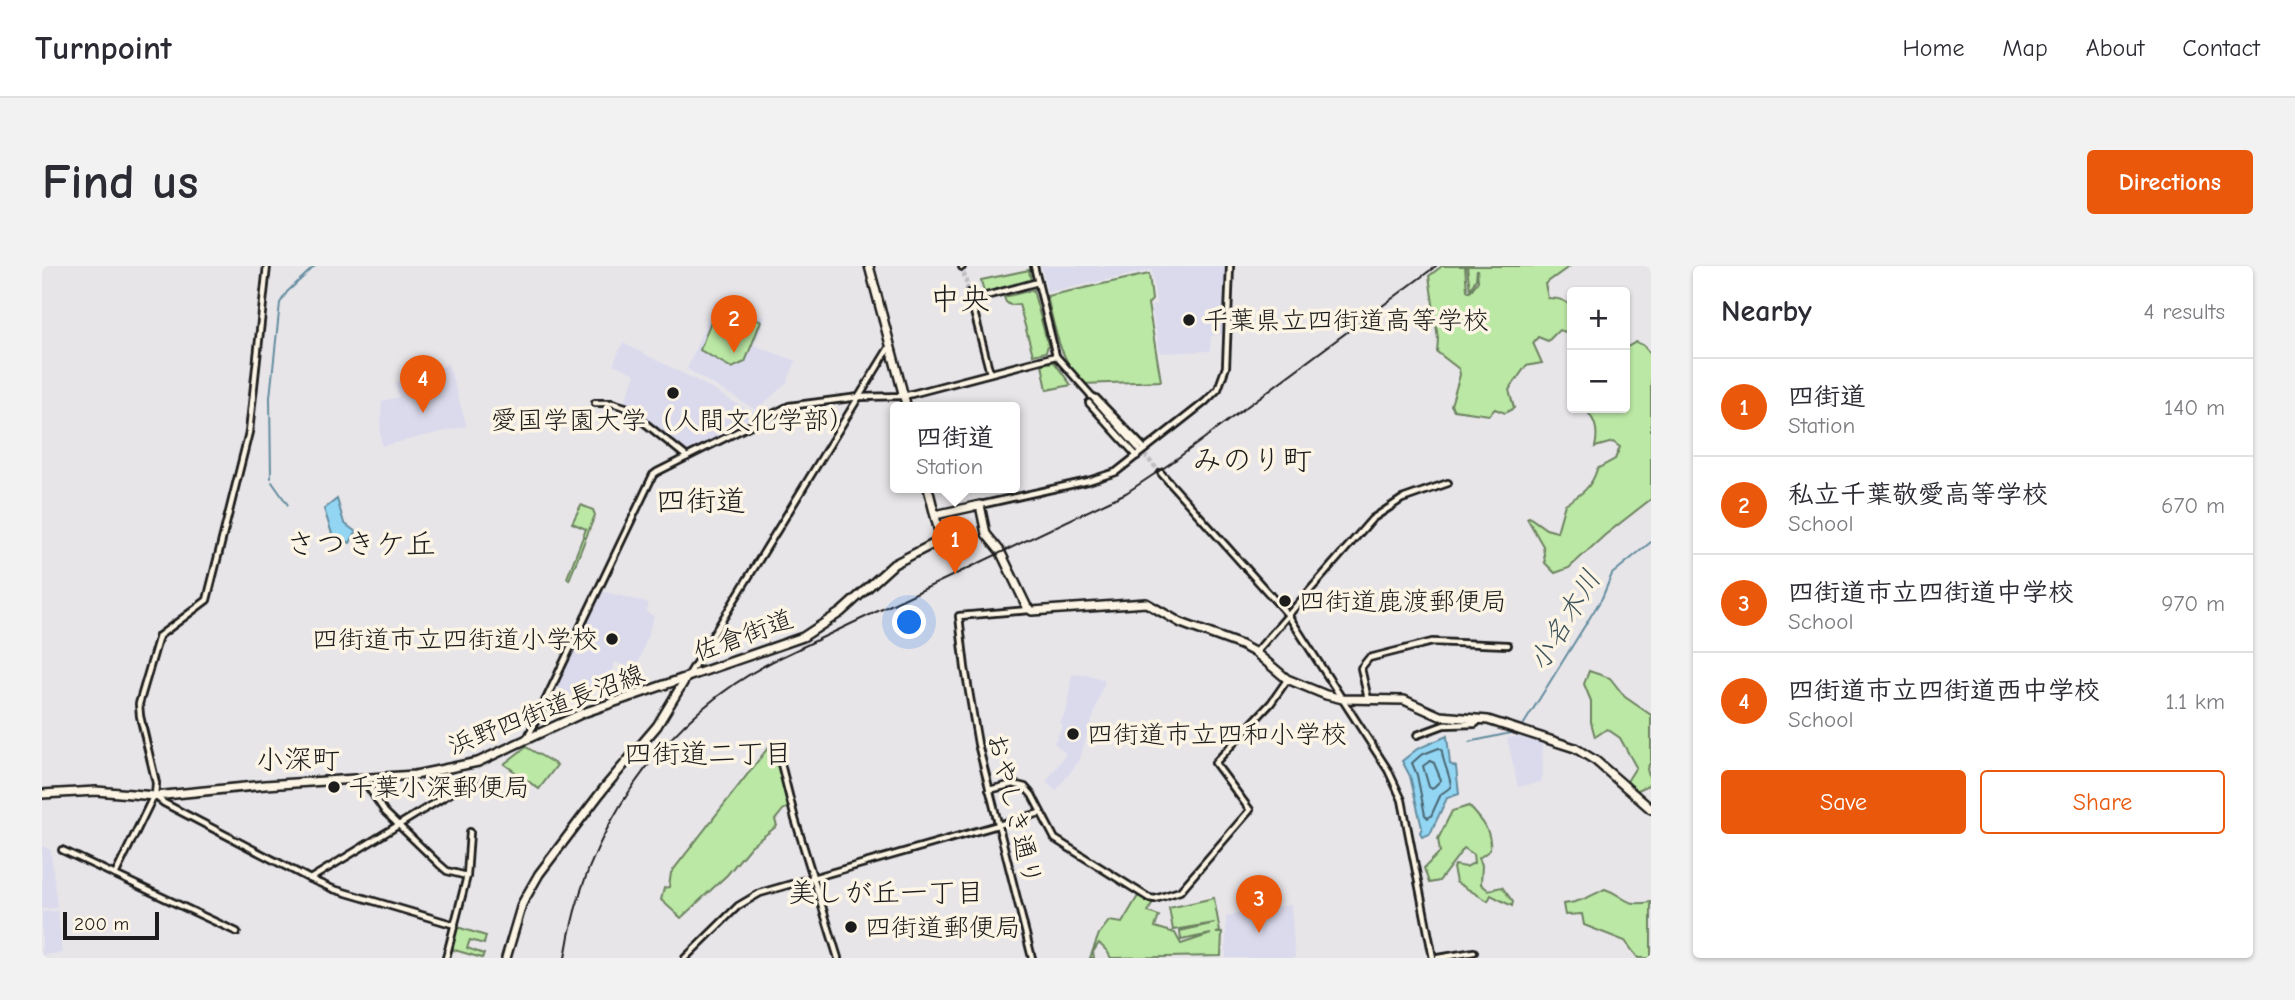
<!DOCTYPE html>
<meta charset="utf-8">
<style>
body{margin:0;font-family:"Comic Neue","Klee One",sans-serif;background:#f2f2f3;color:#2b2b33}
.controls{position:absolute;right:21px;top:21px;display:grid;overflow:hidden;border-radius:7px;box-shadow:0 2px 5px #0004}
.controls button{width:63px;height:63px;display:grid;place-items:center;padding:0;border:0;border-bottom:2px solid #e1e1e2;background:#fff;color:#2b2b33;font:35px sans-serif}
.scale{position:absolute;left:21px;bottom:18px;width:96px;box-sizing:border-box;padding-left:7px;border:4px solid #1c1c1c;border-top:0;font-size:19px;line-height:24px;white-space:nowrap;color:#1c1c1c;-webkit-text-stroke:5px #fcf5e5;paint-order:stroke}
.you{position:absolute;left:868px;top:357px;width:24px;height:24px;margin:-18px;border:5px solid #fff;border-radius:50%;background:#1a73e8;box-shadow:0 0 0 10px #1a73e833}
.badge{display:grid;place-items:center;width:46px;height:46px;border-radius:50%;background:#ea580c;color:#fff;font-size:23px;font-weight:700}
.pin{position:absolute;translate:-50% -58px;filter:drop-shadow(0 2px 4px #0008)}
.pin::after{content:'';position:absolute;top:37px;width:24px;height:21px;background:inherit;clip-path:polygon(0 0,100% 0,50% 100%)}
.popup{position:absolute;left:848px;top:136px;width:130px;height:91px;box-sizing:border-box;display:grid;place-content:center;border-radius:7px;background:#fff;filter:drop-shadow(0 2px 5px #0005);font-size:23px;white-space:nowrap;color:#7c7c81}
.popup b{font-size:26px;color:#2b2b33}
.popup::after{content:'';position:absolute;left:50%;top:100%;margin-left:-14px;border:14px solid transparent;border-top-color:#fff}
.list{margin:0;padding:0;list-style:none}
h2{display:flex;justify-content:space-between;align-items:center;height:91px;margin:0;padding:0 28px;font-size:30px}
h2 small{font-size:23px;font-weight:400;color:#7c7c81}
.list li{display:grid;grid-template-columns:46px 1fr auto;gap:21px;align-items:center;box-sizing:border-box;height:98px;padding:0 28px;border-top:2px solid #e1e1e2}
.list b{display:block;font-size:26px;white-space:nowrap}
.list p{margin:0;font-size:23px;white-space:nowrap;color:#7c7c81}
.list em{font-size:23px;font-style:normal;color:#7c7c81}
.actions{display:flex;gap:14px;padding:21px 28px}
.actions a{flex:1;padding:16px 0;border:2px solid #ea580c;border-radius:7px;text-align:center;font-size:24px;color:#ea580c}
.actions .main{background:#ea580c;color:#fff}
.map{position:relative;flex:none;width:1609px;height:692px;overflow:hidden;border-radius:7px}
header{display:flex;align-items:center;gap:42px;box-sizing:border-box;height:98px;padding:0 35px;background:#fff;border-bottom:2px solid #e1e1e2}
header strong{font-size:33px}
nav{display:flex;gap:38px;margin-inline-start:auto;font-size:24px}
.intro{display:flex;align-items:center;justify-content:space-between;box-sizing:border-box;height:168px;padding:0 42px}
h1{margin:0;font-size:49px}
.button{padding:18px 32px;border-radius:7px;background:#ea580c;color:#fff;font-size:24px;font-weight:700}
main{display:flex;gap:42px;padding:0 42px}
aside{flex:1;background:#fff;border-radius:7px;box-shadow:0 2px 5px #0004}
.map>svg:first-child{display:block}
</style>
<header>
<strong>Turnpoint</strong>
<nav><a>Home</a><a>Map</a><a>About</a><a>Contact</a></nav>
</header>
<div class="intro"><h1>Find us</h1><a class="button">Directions</a></div>
<main>
<div class="map">
<svg width="1609" height="692" viewBox="0 0 1609 692">
<rect width="100%" height="100%" fill="#e8e5e9"/>
<filter id="ink" filterUnits="userSpaceOnUse"><feTurbulence type="fractalNoise" baseFrequency=".0143" numOctaves="2"/><feDisplacementMap in="SourceGraphic" scale="14" xChannelSelector="R" yChannelSelector="G"/><feConvolveMatrix kernelMatrix="1 2 1 2 8 2 1 2 1" color-interpolation-filters="sRGB"/></filter>
<g filter="url(#ink)">
<g fill="#dadaec">
<path d="M999 0H1184L1182 68 1169 70 1168 85 1118 87 1109 40 1114 38 1110 4 1017 24 1005 25Z"/>
<path d="M673 34 723 51 712 79 754 95 745 117 714 144 645 103Z"/>
<path d="M581 77 656 115 714 149 646 187 582 138 593 108 571 98Z"/>
<path d="M406 98 425 160 340 180 338 167 340 135 357 131 353 117Z"/>
<path d="M559 325 607 337 604 346 612 350 594 405 573 396 563 425 553 421 544 435 513 420Z"/>
<path d="M1030 408 1051 410 1063 414 1037 495 1014 525 1004 516 1024 488 1012 477 1021 459 1018 457 1025 442Z"/>
<path d="M1481 470 1498 473 1500 477 1501 508 1499 516 1476 521 1465 472Z"/>
<path d="M0 580 9 584 15 642 0 643Z"/>
<path d="M1249 639 1253 692H1184V651L1205 643Z"/>
<path d="M16 645 20 687 0 689V646Z"/>
</g>
<g fill="#bbe8a5" stroke="#6c8260" stroke-width="2">
<path d="M1400 0H1423L1425 24 1428 26 1436 15 1435 3 1434 13 1428 24 1425 0H1528L1503 18 1506 32C1529 32 1538 46 1524 66L1517 64 1506 75 1496 71 1491 77 1500 97 1484 100 1467 124 1472 142 1463 147 1453 143 1447 149 1412 144 1409 139 1418 109 1417 103 1395 86 1396 73 1387 10Z"/>
<path d="M987 4 989 15 942 27 939 14Z"/>
<path d="M1107 8 1110 34 1106 38 1119 115 1041 118C1016 89 1014 66 1005 30Z"/>
<path d="M991 24 1006 79 1004 86 991 89 977 38 968 39 964 36 962 31Z"/>
<path d="M675 39 719 55 703 96 690 102 658 84Z"/>
<path d="M1594 76 1601 79 1609 89V233L1563 269 1527 302 1513 307 1503 297 1501 280 1485 252 1487 251 1504 263 1515 266 1523 238C1539 229 1550 221 1555 203L1573 193 1578 181 1571 176 1553 181C1557 164 1553 153 1542 142H1583V82Z"/>
<path d="M1012 96 1029 119 1005 124 1000 98Z"/>
<path d="M539 239 551 244 553 249 527 314 525 312 544 263 530 257Z"/>
<path d="M1547 405 1568 412 1583 431 1609 449V495L1605 503 1609 518 1594 525 1584 517 1594 501 1578 472 1565 463 1553 471 1549 456V435L1542 418Z"/>
<path d="M729 478 735 482 750 539 741 544 733 554 735 560 709 580 685 609 639 652 619 634 622 622 627 621 629 607Z"/>
<path d="M484 481 515 499 497 523 462 498Z"/>
<path d="M1427 540C1440 554 1450 565 1448 584L1437 592 1440 599 1439 618 1446 624 1460 621 1471 636 1470 640 1449 629 1446 635 1414 616 1411 602 1413 599 1424 601 1432 597 1431 588 1422 582 1397 615 1387 617 1382 602 1398 586 1396 573 1410 545Z"/>
<path d="M1563 623C1585 630 1580 641 1609 636V692H1596L1583 675 1542 659 1540 648 1523 649 1521 638C1536 637 1549 630 1563 623Z"/>
<path d="M1096 630 1111 636 1106 646 1117 650 1113 661 1133 667 1139 678 1169 668 1139 674 1138 665 1173 657 1131 664 1127 642 1172 632 1178 666 1174 667H1180L1179 690 1069 692 1065 685 1057 677 1051 686 1052 692H1048L1057 668 1067 655 1080 657Z"/>
<path d="M415 661 444 670 442 678 428 674 425 682 442 688 440 692 409 683Z"/>
</g>
<g fill="#92d6f4" stroke="#638c9e" stroke-width="2">
<path d="M295 233 302 257 314 266 308 277 290 268 282 243Z"/>
<path d="M1405 470 1408 498 1414 501 1417 528 1405 532 1388 568 1380 571 1378 566 1380 562 1368 510 1360 495 1375 483Z"/>
</g>
<g fill="none" stroke-linecap="round" stroke-linejoin="round">
<g stroke="#4b6672" stroke-width="2">
<path d="M1397 482 1400 485C1401 499 1408 507 1409 521L1399 528 1389 550 1386 552 1383 549 1375 509 1370 497 1379 489Z"/>
<path d="M1388 495 1392 497 1399 514 1390 523 1387 521 1381 500Z"/>
</g>
<g stroke="#638c9e" stroke-width="2">
<path d="M229 212 228 131 238 37 245 26 273 0"/>
<path d="M230 216 246 239"/>
<path d="M1480 461 1560 332 1570 308 1609 276"/>
<path d="M1427 476 1473 466"/>
</g>
<g stroke="#bfbdc0" stroke-width="4.5" stroke-dasharray="4.5 2" stroke-linecap="butt">
<path d="M920 1 927 27"/>
<path d="M1098 184 1119 207"/>
</g>
<g stroke="#1c1c1c" stroke-width="10">
<g id="tertiary">
<path d="M225 0 207 166 165 334 117 370 97 438 98 450 114 517 113 530 122 537 268 613 291 623 413 659"/>
<path d="M920 0V1"/>
<path d="M992 0 1014 90 1097 183"/>
<path d="M927 27 948 107"/>
<path d="M929 34 996 16"/>
<path d="M1049 130 1054 132 1103 183"/>
<path d="M553 137H570L583 141 645 191"/>
<path d="M1047 137 1095 190"/>
<path d="M1119 207 1246 349 1346 504 1360 534 1391 692"/>
<path d="M938 239 1046 215 1074 206 1163 136 1176 123 1184 101 1188 0"/>
<path d="M988 344 917 350 923 402 936 478 990 692"/>
<path d="M1214 386 1330 253 1360 233 1406 217"/>
<path d="M646 410 848 80"/>
<path d="M1326 433 1319 402 1327 392 1390 376 1466 379"/>
<path d="M1375 469 1402 459 1433 458 1439 453"/>
<path d="M485 473 611 209 615 206 747 140 817 131 862 130 1014 90"/>
<path d="M735 482 753 553 796 692"/>
<path d="M321 513 343 546 397 598 405 605 425 610"/>
<path d="M947 524 971 518 983 521 990 529 1013 573 1107 632 1113 633 1138 625 1208 544 1173 497 1229 437 1245 414"/>
<path d="M20 584 195 666"/>
<path d="M73 609 111 531"/>
<path d="M268 613 432 513"/>
<path d="M404 692 425 610 428 566"/>
<path d="M643 692 696 640 718 627 998 547"/>
<path d="M1396 692 1432 686"/>
</g>
</g>
<g stroke="#1c1c1c" stroke-width="12">
<g id="primary">
<path d="M827 0 865 142"/>
<path d="M893 249 938 239 944 268 958 285 985 341 990 345 1104 337 1139 357 1199 379 1214 387 1245 413 1284 429 1301 433 1362 434 1398 450 1446 454 1533 482 1554 495 1609 543"/>
<path d="M0 528 54 525 113 530 223 519 373 509 436 496 541 447 761 371 799 346 852 298 899 274 886 222"/>
<path d="M464 692 480 638 497 608 563 521 615 460 644 412"/>
</g>
</g>
<use href="#tertiary" stroke="#fcf5e5" stroke-width="4.5"/>
<use href="#primary" stroke="#fcf5e5" stroke-width="7"/>
<path stroke="#1c1c1c" stroke-width="2" d="M523 692C542 567 618 454 731 395L1084 227 1129 197 1394 0"/>
</g>
</g>
<g fill="#1c1c1c" stroke="#fcf5e5" stroke-width="2.5">
<circle cx="1147" cy="54" r="7"/>
<circle cx="631" cy="127" r="7"/>
<circle cx="1243" cy="335" r="7"/>
<circle cx="570" cy="373" r="7"/>
<circle cx="1031" cy="468" r="7"/>
<circle cx="292" cy="521" r="7"/>
<circle cx="809" cy="661" r="7"/>
</g>
<g text-anchor="middle" stroke-width="7" stroke-linejoin="round" paint-order="stroke">
<g font-size="26" fill="#1c1c1c" stroke="#fcf5e5" text-anchor="start">
<text x="1161" y="63">千葉県立四街道高等学校</text>
<text x="631" y="163" text-anchor="middle">愛国学園大学（人間文化学部）</text>
<text x="1257" y="344">四街道鹿渡郵便局</text>
<text x="556" y="382" text-anchor="end">四街道市立四街道小学校</text>
<text x="1045" y="477">四街道市立四和小学校</text>
<text x="306" y="530">千葉小深郵便局</text>
<text x="823" y="670">四街道郵便局</text>
</g>
<g font-size="26" fill="#1c1c1c" stroke="#fcf5e5">
<text transform="translate(701 369) rotate(-20)" y="9">佐倉街道</text>
<text transform="translate(504 443) rotate(-21)" y="9">浜野四街道長沼線</text>
<text transform="translate(973 543) rotate(76)" y="9">おやしき通り</text>
</g>
<g font-size="28" font-style="italic" fill="#3f545d" stroke="#fcf5e5">
<text transform="translate(1522 354) rotate(-59)" y="10">小名木川</text>
</g>
<g font-size="28" fill="#1c1c1c" stroke="#fcf5e5">
<text x="666" y="497">四街道二丁目</text>
<text x="256" y="503">小深町</text>
<text x="844" y="636">美しが丘一丁目</text>
</g>
<g font-size="30" fill="#1c1c1c" stroke="#fcf5e5">
<text x="918" y="43">中央</text>
<text x="1210" y="204">みのり町</text>
<text x="659" y="245">四街道</text>
<text x="319" y="288">さつきケ丘</text>
</g>
</g>
</svg>
<div class="controls">
<button>+</button>
<button>−</button>
</div>
<div class="scale">200 m</div>
<div class="you"></div>
<div class="pin badge" style="left:913px;top:308px">1</div>
<div class="popup"><b>四街道</b>Station</div>
<div class="pin badge" style="left:692px;top:87px">2</div>
<div class="pin badge" style="left:1217px;top:667px">3</div>
<div class="pin badge" style="left:381px;top:147px">4</div>
</div>
<aside>
<h2>Nearby<small>4 results</small></h2>
<ul class="list">
<li><span class="badge">1</span><div><b>四街道</b><p>Station</p></div><em>140 m</em></li>
<li><span class="badge">2</span><div><b>私立千葉敬愛高等学校</b><p>School</p></div><em>670 m</em></li>
<li><span class="badge">3</span><div><b>四街道市立四街道中学校</b><p>School</p></div><em>970 m</em></li>
<li><span class="badge">4</span><div><b>四街道市立四街道西中学校</b><p>School</p></div><em>1.1 km</em></li>
</ul>
<div class="actions"><a class="main">Save</a><a>Share</a></div>
</aside>
</main>
